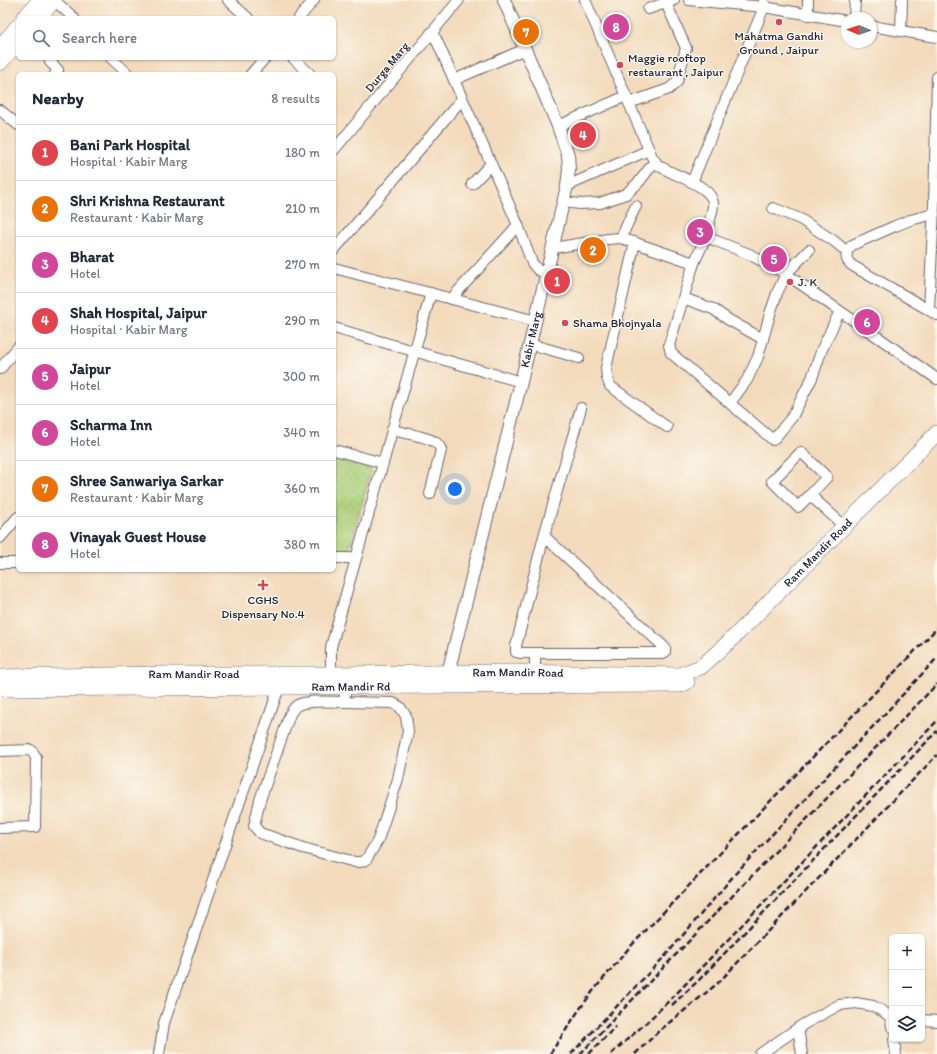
<!DOCTYPE html>
<meta charset="utf-8">
<style>
body{margin:0;font-family:Itim,sans-serif;background:#f6f6f7;color:#1f2937}
.controls{position:absolute;right:12px;bottom:12px;display:grid;overflow:hidden;border-radius:6px;box-shadow:0 1px 3px #0004}
.controls button{width:36px;height:36px;display:grid;place-items:center;padding:0;border:0;border-bottom:1px solid #e0e1e3;background:#fff;color:#1f2937;font:20px sans-serif}
.compass{position:absolute;left:841px;top:12px;width:36px;height:36px;border-radius:50%;background:#fff;box-shadow:0 1px 3px #0004;rotate:272deg}
.you{position:absolute;left:455px;top:489px;width:14px;height:14px;margin:-10px;border:3px solid #fff;border-radius:50%;background:#1a73e8;box-shadow:0 0 0 6px #1a73e833}
.badge{display:grid;place-items:center;width:26px;height:26px;border-radius:50%;background:#db2777;color:#fff;font-size:13px;font-weight:700}
.pin{position:absolute;translate:-50% -50%;border:2px solid #fff;box-shadow:0 1px 4px #0006}
.list{margin:0;padding:0;list-style:none}
h2{display:flex;justify-content:space-between;align-items:center;height:52px;margin:0;padding:0 16px;font-size:17px}
h2 small{font-size:13px;font-weight:400;color:#747a83}
.list li{display:grid;grid-template-columns:26px 1fr auto;gap:12px;align-items:center;box-sizing:border-box;height:56px;padding:0 16px;border-top:1px solid #e0e1e3}
.list b{display:block;font-size:15px;white-space:nowrap}
.list p{margin:0;font-size:13px;white-space:nowrap;color:#747a83}
.list em{font-size:13px;font-style:normal;color:#747a83}
.icon{flex:none;width:22px;height:22px;fill:none;stroke:currentColor;stroke-width:2;stroke-linecap:round;stroke-linejoin:round}
.map{position:relative;flex:none;width:937px;height:1054px;overflow:hidden}
.search{position:absolute;background:#fff;box-shadow:0 1px 3px #0004;left:16px;top:16px;width:320px;height:44px;display:flex;align-items:center;gap:10px;box-sizing:border-box;padding:0 14px;border-radius:6px;color:#747a83;font-size:15px}
.panel{position:absolute;background:#fff;box-shadow:0 1px 3px #0004;left:16px;top:72px;width:320px;height:500px;border-radius:6px}
.map>svg:first-child{display:block}
</style>
<div class="map">
<svg width="937" height="1054" viewBox="0 0 937 1054">
<defs>
<pattern id="grass-dots" width="8" height="8" patternUnits="userSpaceOnUse"><rect width="8" height="8" fill="#abcf78"/><path d="M2 2h.1M6 6h.1" fill="none" stroke="#93b169" stroke-width="1.8" stroke-linecap="round"/></pattern>
</defs>
<rect width="100%" height="100%" fill="#fbf7ec"/>
<filter id="ink" filterUnits="userSpaceOnUse"><feTurbulence type="fractalNoise" baseFrequency=".025" numOctaves="2"/><feDisplacementMap in="SourceGraphic" scale="8" xChannelSelector="R" yChannelSelector="G"/><feConvolveMatrix kernelMatrix="1 2 1 2 8 2 1 2 1" color-interpolation-filters="sRGB"/></filter>
<filter id="wash" filterUnits="userSpaceOnUse"><feTurbulence type="fractalNoise" baseFrequency=".012" numOctaves="4" result="noise"/><feDisplacementMap in="SourceGraphic" scale="16" xChannelSelector="R" yChannelSelector="G"/><feGaussianBlur stdDeviation="0.9" result="paint"/><feColorMatrix in="noise" values="0 0 0 0 0 0 0 0 0 0 0 0 0 0 0 0 0 1.4 0 .05"/><feComposite in="paint" operator="in"/></filter>
<g filter="url(#wash)">
<rect width="100%" height="100%" fill="#f3dabc"/>
<path fill="url(#grass-dots)" stroke="#66785a" d="M334 458 372 468 349 550 334 549Z"/>
</g>
<g filter="url(#ink)">
<g fill="none" stroke-linecap="round" stroke-linejoin="round">
<g stroke="#6b6268" stroke-width="12">
<g id="minor">
<path d="M54 0 74 18"/>
<path d="M228 0 248 18"/>
<path d="M585 0 652 157C654 160 656 163 658 165 671 175 712 185 713 203 714 210 706 232 704 240"/>
<path d="M689 0 764 7 847 21"/>
<path d="M648 9 674 0"/>
<path d="M808 15V0"/>
<path d="M299 18 314 0"/>
<path d="M854 18 855 0"/>
<path d="M871 26 937 37"/>
<path d="M901 31 902 0"/>
<path d="M431 33 436 39 518 225 532 263 538 270 547 274"/>
<path d="M49 58 50 62 58 70 55 74"/>
<path d="M111 58 128 74"/>
<path d="M293 58 310 74"/>
<path d="M251 74 265 58"/>
<path d="M937 77 934 206 929 310 937 315"/>
<path d="M454 80 525 49"/>
<path d="M629 103 669 89 677 82 686 48 666 3"/>
<path d="M0 110 18 125"/>
<path d="M558 126 626 96"/>
<path d="M334 150 459 0"/>
<path d="M692 182 764 7V0"/>
<path d="M472 184 491 164"/>
<path d="M567 186 649 150"/>
<path d="M563 202 580 204 600 203 626 194 639 182 655 161"/>
<path d="M773 208 800 219 834 241 847 252"/>
<path d="M621 238 630 218 636 206"/>
<path d="M635 242 606 368 607 378 610 386 667 427"/>
<path d="M553 248 608 239 621 238 694 263"/>
<path d="M334 250 462 99"/>
<path d="M334 268 536 321"/>
<path d="M683 298 713 309 729 320 763 339"/>
<path d="M451 299 518 225"/>
<path d="M929 310 853 266C844 260 845 252 852 245L895 226 910 220 934 214"/>
<path d="M840 311 822 349 812 378 792 417 773 440 671 353 669 345 694 263 706 237 749 254 786 274 882 340 937 379"/>
<path d="M334 328 521 382"/>
<path d="M530 344 579 358"/>
<path d="M0 369 18 347"/>
<path d="M730 403 747 380 758 357 770 314 777 293 786 274 809 250"/>
<path d="M392 430C402 432 428 437 435 442 438 444 440 447 441 450L430 494"/>
<path d="M334 450 383 463"/>
<path d="M810 495 827 477 801 452 772 481 798 507 810 495 844 526"/>
<path d="M544 536 663 646 665 648V652L662 653H520L516 652V646L544 536 581 408"/>
<path d="M0 538 18 517"/>
<path d="M334 558H356"/>
<path d="M0 563H18"/>
<path d="M535 673V653"/>
<path d="M331 674V647L431 293"/>
<path d="M344 702 393 703 400 707 406 716 408 731 398 779 378 840 366 860 360 862H355L303 848 260 833 254 826 260 800 290 714C292 711 294 708 296 706 307 699 331 702 344 702L346 686"/>
<path d="M0 751 31 750 36 757 35 827 0 828"/>
<path d="M922 1020 937 1021"/>
<path d="M798 1028 802 1054"/>
<path d="M894 1039 896 1054"/>
<path d="M159 1054 164 1023 271 711 279 687V681"/>
<path d="M760 1054 804 1024 839 1005 856 1003 873 1006 884 1012 891 1018 892 1027"/>
</g>
</g>
<g stroke="#6b6268" stroke-width="14">
<g id="tertiary">
<path id="s1" d="M446 681 521 382 567 186 569 169 568 155 558 126 504 0"/>
</g>
</g>
<g stroke="#6b6268" stroke-width="16">
<g id="primary">
<path d="M24 18 40 0"/>
<path d="M39 18 54 0"/>
<path d="M0 47 18 26"/>
<path d="M0 63 18 42"/>
<path id="s2" d="M0 677 163 674H331L513 672 679 675 701 667 730 641 937 433"/>
<path id="s3" d="M0 689 444 686 681 685 687 682"/>
</g>
</g>
<use href="#minor" stroke="#fff" stroke-width="10"/>
<use href="#tertiary" stroke="#fff" stroke-width="12"/>
<use href="#primary" stroke="#fff" stroke-width="15"/>
<g stroke="#22223b" stroke-width="2.5" stroke-dasharray="6 3" stroke-linecap="butt">
<path d="M672 1005 699 980 937 731"/>
<path d="M550 1054 579 1010 593 991 629 948 937 628"/>
<path d="M571 1054 666 955 736 873 937 658"/>
<path d="M580 1054 937 684"/>
<path d="M589 1054 616 1026"/>
<path d="M611 1054 647 1022 675 995 937 721"/>
<path d="M635 1054 659 1031 718 983 937 755"/>
</g>
</g>
</g>
<g fill="#d1495b" stroke="#fbf7ec" stroke-width="1.5">
<circle cx="779" cy="22" r="4"/>
<circle cx="620" cy="65" r="4"/>
<circle cx="790" cy="282" r="4"/>
<circle cx="565" cy="323" r="4"/>
<path d="M261 579h4v4h4v4h-4v4h-4v-4h-4v-4h4z"/>
</g>
<g text-anchor="middle" stroke-width="3" stroke-linejoin="round" paint-order="stroke">
<g font-size="12" fill="#22223b" stroke="#fbf7ec" text-anchor="start">
<text x="779" y="40" text-anchor="middle">Mahatma Gandhi<tspan x="779" dy="14">Ground , Jaipur</tspan></text>
<text x="628" y="62">Maggie rooftop<tspan x="628" dy="14">restaurant , Jaipur</tspan></text>
<text x="798" y="286">J. K</text>
<text x="573" y="327">Shama Bhojnyala</text>
<text x="263" y="604" text-anchor="middle">CGHS<tspan x="263" dy="14">Dispensary No.4</tspan></text>
</g>
<g font-size="12" fill="#22223b" stroke="#fbf7ec">
<text transform="translate(387 67) rotate(-50)" y="4">Durga Marg</text>
<text dy="4" stroke="none"><textPath href="#s1" startOffset="352">Kabir Marg</textPath></text>
<text dy="4" stroke="none"><textPath href="#s2" startOffset="866">Ram Mandir Road</textPath></text>
<text dy="4" stroke="none"><textPath href="#s2" startOffset="518">Ram Mandir Road</textPath></text>
<text dy="4" stroke="none"><textPath href="#s2" startOffset="194">Ram Mandir Road</textPath></text>
<text dy="4" stroke="none"><textPath href="#s3" startOffset="351">Ram Mandir Rd</textPath></text>
</g>
</g>
</svg>
<div class="controls">
<button>+</button>
<button>−</button>
<button><svg class="icon" aria-label="layers" viewBox="0 0 24 24"><path d="M12 4l9 5-9 5-9-5zM3 14l9 5 9-5"/></svg></button>
</div>
<svg class="compass" viewBox="-18 -18 36 36"><path d="M0-13l5 13h-10z" fill="#e53935"/><path d="M0 13l5-13h-10z" fill="#747a83"/></svg>
<div class="you"></div>
<div class="pin badge" style="left:557px;top:281px;background:#e0444e">1</div>
<div class="pin badge" style="left:593px;top:250px;background:#e8710a">2</div>
<div class="pin badge" style="left:700px;top:232px;background:#d1479c">3</div>
<div class="pin badge" style="left:583px;top:135px;background:#e0444e">4</div>
<div class="pin badge" style="left:774px;top:259px;background:#d1479c">5</div>
<div class="pin badge" style="left:867px;top:322px;background:#d1479c">6</div>
<div class="pin badge" style="left:526px;top:32px;background:#e8710a">7</div>
<div class="pin badge" style="left:616px;top:27px;background:#d1479c">8</div>
<div class="search"><svg class="icon" aria-label="search" viewBox="0 0 24 24"><circle cx="10" cy="10" r="6"/><path d="M15 15l6 6"/></svg>Search here</div>
<section class="panel">
<h2>Nearby<small>8 results</small></h2>
<ul class="list">
<li><span class="badge" style="background:#e0444e">1</span><div><b>Bani Park Hospital</b><p>Hospital · Kabir Marg</p></div><em>180 m</em></li>
<li><span class="badge" style="background:#e8710a">2</span><div><b>Shri Krishna Restaurant</b><p>Restaurant · Kabir Marg</p></div><em>210 m</em></li>
<li><span class="badge" style="background:#d1479c">3</span><div><b>Bharat</b><p>Hotel</p></div><em>270 m</em></li>
<li><span class="badge" style="background:#e0444e">4</span><div><b>Shah Hospital, Jaipur</b><p>Hospital · Kabir Marg</p></div><em>290 m</em></li>
<li><span class="badge" style="background:#d1479c">5</span><div><b>Jaipur</b><p>Hotel</p></div><em>300 m</em></li>
<li><span class="badge" style="background:#d1479c">6</span><div><b>Scharma Inn</b><p>Hotel</p></div><em>340 m</em></li>
<li><span class="badge" style="background:#e8710a">7</span><div><b>Shree Sanwariya Sarkar</b><p>Restaurant · Kabir Marg</p></div><em>360 m</em></li>
<li><span class="badge" style="background:#d1479c">8</span><div><b>Vinayak Guest House</b><p>Hotel</p></div><em>380 m</em></li>
</ul>
</section>
</div>
